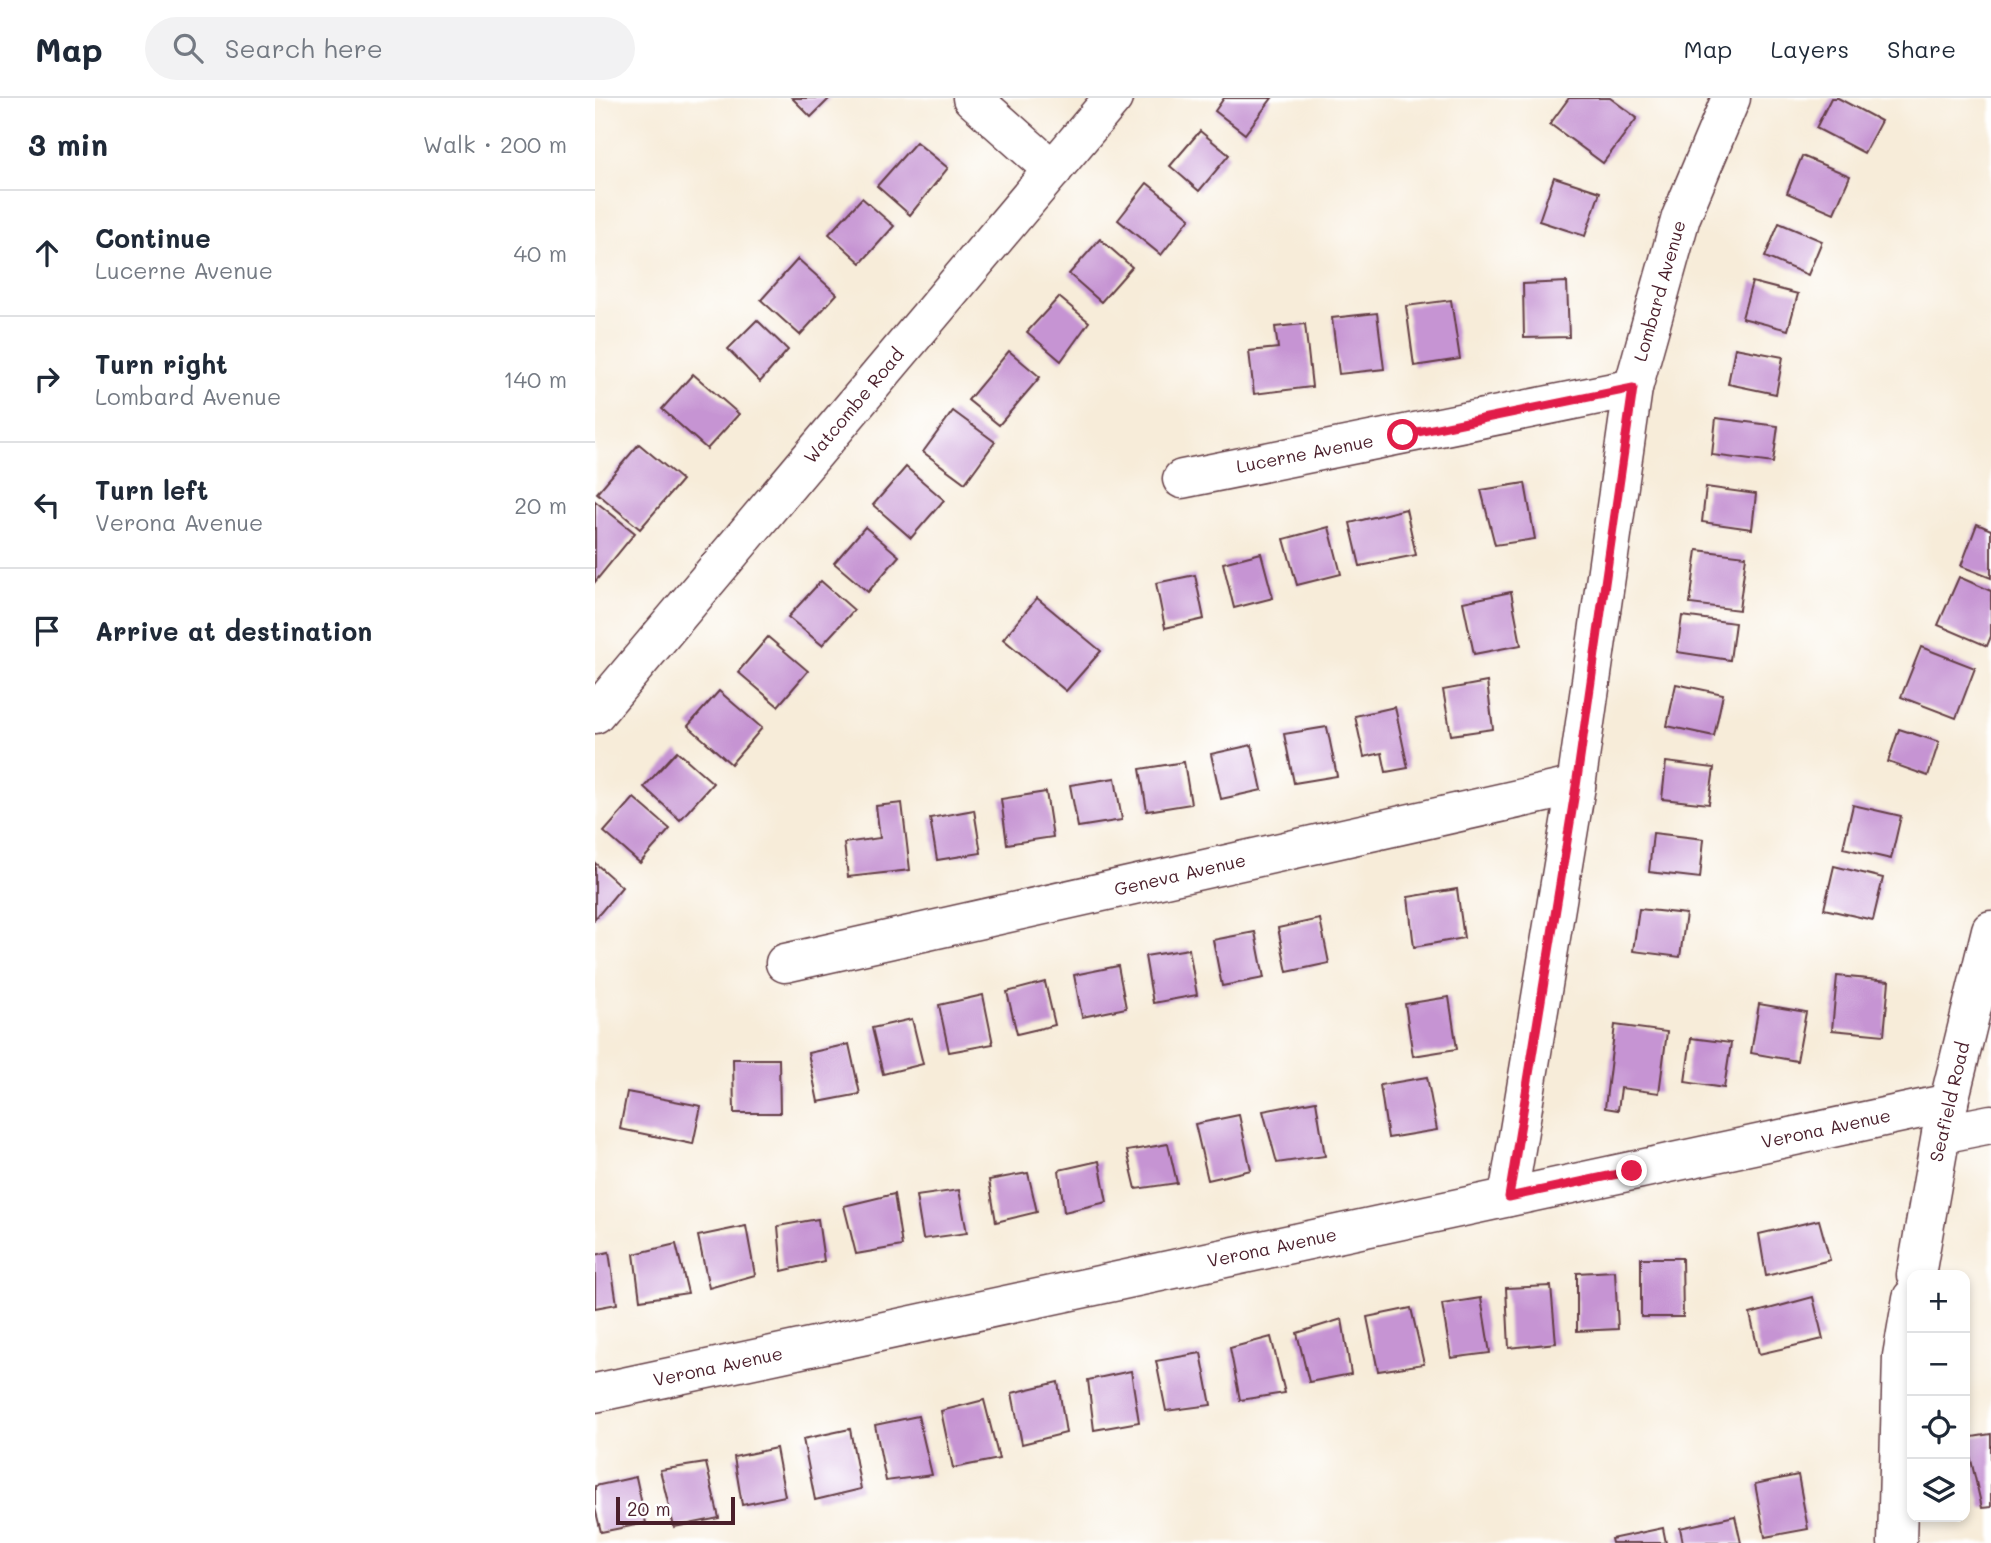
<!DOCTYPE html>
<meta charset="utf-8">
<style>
body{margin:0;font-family:Mali,sans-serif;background:#f2f2f3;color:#1f2937}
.controls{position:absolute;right:21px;bottom:21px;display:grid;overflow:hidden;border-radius:14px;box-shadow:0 4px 10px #0003}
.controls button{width:63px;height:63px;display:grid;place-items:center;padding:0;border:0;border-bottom:2px solid #e0e1e3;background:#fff;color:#1f2937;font:35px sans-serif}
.scale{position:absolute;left:21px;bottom:18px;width:119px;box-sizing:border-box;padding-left:7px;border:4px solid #4a1f2b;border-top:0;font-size:19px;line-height:24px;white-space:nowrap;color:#4a1f2b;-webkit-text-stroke:5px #fff;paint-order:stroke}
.stop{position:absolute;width:21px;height:21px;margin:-16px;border:5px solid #e11d48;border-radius:50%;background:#fff}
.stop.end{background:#e11d48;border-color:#fff;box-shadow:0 2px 7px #0008}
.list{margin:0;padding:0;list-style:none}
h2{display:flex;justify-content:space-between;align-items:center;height:91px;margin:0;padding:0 28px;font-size:30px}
h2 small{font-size:23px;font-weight:400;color:#747a83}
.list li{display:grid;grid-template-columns:46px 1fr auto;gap:21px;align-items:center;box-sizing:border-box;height:126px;padding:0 28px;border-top:2px solid #e0e1e3}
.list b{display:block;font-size:26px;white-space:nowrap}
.list p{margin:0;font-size:23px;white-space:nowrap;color:#747a83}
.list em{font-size:23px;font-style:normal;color:#747a83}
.icon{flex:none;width:38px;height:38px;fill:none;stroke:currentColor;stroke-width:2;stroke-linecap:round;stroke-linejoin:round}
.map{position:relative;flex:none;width:1396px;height:1445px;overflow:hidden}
header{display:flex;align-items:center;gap:42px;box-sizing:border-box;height:98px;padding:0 35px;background:#fff;border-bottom:2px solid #e0e1e3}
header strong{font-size:33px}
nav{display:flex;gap:38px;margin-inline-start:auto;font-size:24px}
.search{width:490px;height:63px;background:#f2f2f3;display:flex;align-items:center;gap:18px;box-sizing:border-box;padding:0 24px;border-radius:38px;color:#747a83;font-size:26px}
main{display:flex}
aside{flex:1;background:#fff}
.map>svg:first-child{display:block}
</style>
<header>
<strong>Map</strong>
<div class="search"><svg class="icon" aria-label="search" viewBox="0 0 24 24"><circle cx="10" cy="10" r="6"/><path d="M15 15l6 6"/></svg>Search here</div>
<nav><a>Map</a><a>Layers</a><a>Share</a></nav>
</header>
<main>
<aside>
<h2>3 min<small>Walk · 200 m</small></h2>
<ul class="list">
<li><svg class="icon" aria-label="ahead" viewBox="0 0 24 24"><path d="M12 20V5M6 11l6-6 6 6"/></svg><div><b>Continue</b><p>Lucerne Avenue</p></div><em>40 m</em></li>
<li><svg class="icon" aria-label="right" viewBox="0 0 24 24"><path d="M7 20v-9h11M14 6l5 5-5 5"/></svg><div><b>Turn right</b><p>Lombard Avenue</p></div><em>140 m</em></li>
<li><svg class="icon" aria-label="left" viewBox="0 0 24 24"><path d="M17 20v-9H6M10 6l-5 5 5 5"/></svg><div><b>Turn left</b><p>Verona Avenue</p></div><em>20 m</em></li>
<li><svg class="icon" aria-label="arrive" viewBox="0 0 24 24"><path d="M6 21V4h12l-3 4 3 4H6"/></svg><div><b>Arrive at destination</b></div></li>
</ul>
</aside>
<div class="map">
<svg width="1396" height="1445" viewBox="0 0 1396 1445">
<rect width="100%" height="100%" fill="#fff"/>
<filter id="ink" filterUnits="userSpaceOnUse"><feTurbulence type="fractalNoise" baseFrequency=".0143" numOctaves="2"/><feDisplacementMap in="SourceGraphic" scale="14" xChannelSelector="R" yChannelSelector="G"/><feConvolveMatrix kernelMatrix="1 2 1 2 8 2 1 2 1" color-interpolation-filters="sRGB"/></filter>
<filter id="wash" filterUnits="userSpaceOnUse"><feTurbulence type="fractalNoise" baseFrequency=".00686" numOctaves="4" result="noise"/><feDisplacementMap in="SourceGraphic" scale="28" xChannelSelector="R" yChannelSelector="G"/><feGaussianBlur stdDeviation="1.57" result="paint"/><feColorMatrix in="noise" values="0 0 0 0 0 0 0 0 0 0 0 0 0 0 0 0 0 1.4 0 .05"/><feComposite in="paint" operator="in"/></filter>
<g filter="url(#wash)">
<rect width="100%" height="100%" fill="#f7ecd9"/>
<g id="blocks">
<g fill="#c694d3">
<path d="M197 0H235L216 19Z"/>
<path d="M629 0H677L650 36 620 13Z"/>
<path d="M974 0H1015L1042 20 1008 65 955 26Z"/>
<path d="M1236 0H1243L1286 23 1269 55 1221 30Z"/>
<path d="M605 33 634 57 604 93 575 68Z"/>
<path d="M321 44 353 70 315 117 282 88Z"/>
<path d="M1207 58 1255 78 1239 115 1192 95Z"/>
<path d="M959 79 1005 94 990 138 944 123Z"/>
<path d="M552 85 595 120 566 157 523 122Z"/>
<path d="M267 100 299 128 266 165 234 136Z"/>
<path d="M1184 125 1227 143 1213 177 1170 159Z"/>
<path d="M505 141 537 169 506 204 474 176Z"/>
<path d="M203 161 242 196 205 237 166 202Z"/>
<path d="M972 184 974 239 929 240 928 186Z"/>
<path d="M1157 184 1203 196 1193 232 1147 220Z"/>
<path d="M464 199 494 224 466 263 432 234Z"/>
<path d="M856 202 865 261 819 268 811 208Z"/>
<path d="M782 215 789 271 744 276 737 220Z"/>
<path d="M162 222 193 252 165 284 133 251Z"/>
<path d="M710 226 717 289 659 296 654 253 683 250 680 229Z"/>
<path d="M1140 250 1188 259 1181 296 1133 286Z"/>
<path d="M414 253 445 279 404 327 373 302Z"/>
<path d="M98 276 144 316 112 351 67 311Z"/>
<path d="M358 313 400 344 370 385 328 354Z"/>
<path d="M1121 320 1183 328 1178 365 1117 357Z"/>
<path d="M44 346 87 382 45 431 2 395Z"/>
<path d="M311 369 349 402 316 440 278 407Z"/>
<path d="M930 385 940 441 900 447 886 392Z"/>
<path d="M1111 389 1161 396 1157 431 1107 424Z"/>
<path d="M0 403 40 435 0 484Z"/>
<path d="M811 411 821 457 765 468 755 425Z"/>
<path d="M1382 426 1396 432V480L1366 468Z"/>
<path d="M270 429 304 458 273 494 239 465Z"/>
<path d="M734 429 746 476 702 487 689 441Z"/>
<path d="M1102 452 1151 458 1144 512 1095 506Z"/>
<path d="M666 455 678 500 639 510 628 465Z"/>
<path d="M600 477 609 521 570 530 561 485Z"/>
<path d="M1364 479 1396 493V538L1392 548 1343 527Z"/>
<path d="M226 483 259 512 227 547 193 519Z"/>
<path d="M916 494 926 547 879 556 868 504Z"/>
<path d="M442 500 506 553 471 593 408 541Z"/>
<path d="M1087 518 1140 525 1135 562 1082 554Z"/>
<path d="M173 539 213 573 183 608 143 574Z"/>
<path d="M1326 549 1380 570 1361 620 1306 599Z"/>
<path d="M892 584 898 631 856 637 848 592Z"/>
<path d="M1081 586 1128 596 1119 638 1072 628Z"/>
<path d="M124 593 167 630 136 666 93 628Z"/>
<path d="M800 609 813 670 791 674 787 655 769 659 760 618Z"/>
<path d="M732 629 742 678 699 685 689 636Z"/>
<path d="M1304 631 1344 644 1333 678 1293 664Z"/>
<path d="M657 647 667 692 626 701 616 656Z"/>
<path d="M82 653 118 685 85 722 49 689Z"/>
<path d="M589 664 596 706 552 713 545 671Z"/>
<path d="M1071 664 1119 670 1114 706 1067 701Z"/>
<path d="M520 680 527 722 483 729 475 687Z"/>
<path d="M451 694 458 739 412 746 406 701Z"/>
<path d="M39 700 75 731 45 765 9 734Z"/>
<path d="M307 705 315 772 253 779 249 745 285 740 281 708Z"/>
<path d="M1258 707 1306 718 1296 761 1248 750Z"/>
<path d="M379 712 386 755 342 762 335 720Z"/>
<path d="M1058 735 1109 741 1105 780 1054 774Z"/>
<path d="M0 765 27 789 0 821Z"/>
<path d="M1239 768 1288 780 1278 822 1229 811Z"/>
<path d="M862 791 869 840 819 849 813 799Z"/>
<path d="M1044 811 1091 816 1085 859 1038 853Z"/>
<path d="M725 821 734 865 692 874 683 830Z"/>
<path d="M660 834 669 880 627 888 618 842Z"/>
<path d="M594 851 602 897 558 905 550 858Z"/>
<path d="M523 868 531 910 487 919 479 877Z"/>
<path d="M1242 878 1294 883 1289 937 1237 932Z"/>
<path d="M450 884 460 927 422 936 412 894Z"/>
<path d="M388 897 398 946 354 954 344 907Z"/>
<path d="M854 899 862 951 818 958 810 906Z"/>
<path d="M1164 906 1211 914 1202 963 1156 955Z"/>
<path d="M317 921 328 966 288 976 277 930Z"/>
<path d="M1020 927 1072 934 1064 995 1026 990 1023 1012 1010 1010Z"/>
<path d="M1096 940 1136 945 1129 990 1090 984Z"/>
<path d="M254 946 265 996 223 1004 213 955Z"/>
<path d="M138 961H184L185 1015H139Z"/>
<path d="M832 979 842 1032 793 1040 785 987Z"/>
<path d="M32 994 106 1008 98 1046 25 1031Z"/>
<path d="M721 1003 730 1058 682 1065 668 1013Z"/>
<path d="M644 1017 656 1072 613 1082 600 1026Z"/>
<path d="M573 1046 582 1085 541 1091 532 1053Z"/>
<path d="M504 1063 512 1104 469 1114 464 1072Z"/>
<path d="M433 1075 442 1114 401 1124 394 1082Z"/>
<path d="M364 1092 372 1135 328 1141 321 1098Z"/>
<path d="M299 1096 307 1148 261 1156 249 1108Z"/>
<path d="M223 1121 229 1163 187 1173 183 1128Z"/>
<path d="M1224 1122 1235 1162 1171 1178 1164 1136Z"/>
<path d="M151 1128 160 1177 114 1190 103 1138Z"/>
<path d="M81 1146 93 1195 45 1202 39 1156Z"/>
<path d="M14 1154 22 1206 0 1210V1157Z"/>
<path d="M1046 1160H1087L1088 1219H1046Z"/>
<path d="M1020 1173 1023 1231 982 1233V1175Z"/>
<path d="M956 1188 961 1245 914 1250 911 1190Z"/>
<path d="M1218 1199 1228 1241 1164 1256 1155 1216Z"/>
<path d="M886 1200 895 1255 856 1260 847 1206Z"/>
<path d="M816 1210 829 1266 783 1273 772 1219Z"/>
<path d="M747 1221 756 1276 714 1284 702 1235Z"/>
<path d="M676 1239 690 1295 645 1302 635 1250Z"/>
<path d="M606 1255 616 1307 571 1313 561 1263Z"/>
<path d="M536 1273 544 1324 499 1332 493 1282Z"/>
<path d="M463 1284 471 1335 427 1346 417 1295Z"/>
<path d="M389 1302 404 1361 358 1370 346 1313Z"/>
<path d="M323 1318 337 1377 291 1383 280 1327Z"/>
<path d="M255 1331 266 1391 220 1402 208 1341Z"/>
<path d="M1396 1336V1409L1387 1410 1371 1340Z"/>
<path d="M181 1350 190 1398 147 1407 139 1359Z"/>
<path d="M111 1365 124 1420 79 1429 65 1372Z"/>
<path d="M1203 1377 1213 1431 1170 1439 1160 1386Z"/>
<path d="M41 1379 51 1425 6 1434 0 1410V1388Z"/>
<path d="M1140 1418 1146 1445H1088L1085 1430Z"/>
<path d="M1068 1430 1071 1445H1017L1016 1441Z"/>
</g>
</g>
</g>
<g filter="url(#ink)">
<use href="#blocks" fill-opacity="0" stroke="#643e45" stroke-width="2"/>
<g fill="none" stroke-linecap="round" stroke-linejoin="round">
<g stroke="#643e45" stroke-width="41">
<g id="street">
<path d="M377 0 458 72"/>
<path d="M587 381 1038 290"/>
<path d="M0 616 518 0"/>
<path d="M190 865 981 688"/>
<path d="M1346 1036 1396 1026"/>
<path d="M913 1099 981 688 1038 290 1086 119 1136 0"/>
<path d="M1321 1177 1346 1036 1396 832"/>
<path d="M0 1295 1354 1005"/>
<path d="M1302 1445 1307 1258 1317 1200"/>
</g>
</g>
<use href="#street" stroke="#fff" stroke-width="38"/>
</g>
</g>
<g fill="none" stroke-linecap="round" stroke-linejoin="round" filter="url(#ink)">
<path stroke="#e11d48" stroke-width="9" d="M808 337 1038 290 981 688 914 1099 1037 1073"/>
</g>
<g text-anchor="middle" stroke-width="7" stroke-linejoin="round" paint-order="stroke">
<g font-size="18" fill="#4a1f2b" stroke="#fff">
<text transform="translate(1065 193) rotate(-74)" y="6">Lombard Avenue</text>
<text transform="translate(259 308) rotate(-50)" y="6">Watcombe Road</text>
<text transform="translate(710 356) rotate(-11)" y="6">Lucerne Avenue</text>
<text transform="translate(585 777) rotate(-13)" y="6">Geneva Avenue</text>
<text transform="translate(1355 1004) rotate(-77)" y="6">Seafield Road</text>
<text transform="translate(1231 1031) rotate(-12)" y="6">Verona Avenue</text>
<text transform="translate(677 1150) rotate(-12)" y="6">Verona Avenue</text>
<text transform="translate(123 1269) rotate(-12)" y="6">Verona Avenue</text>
</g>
</g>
</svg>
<div class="controls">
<button>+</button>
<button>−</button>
<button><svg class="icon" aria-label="locate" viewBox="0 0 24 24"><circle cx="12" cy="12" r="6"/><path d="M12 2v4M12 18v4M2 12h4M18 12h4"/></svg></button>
<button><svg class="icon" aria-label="layers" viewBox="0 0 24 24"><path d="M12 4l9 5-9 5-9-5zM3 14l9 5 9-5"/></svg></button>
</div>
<div class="scale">20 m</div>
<div class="stop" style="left:808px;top:337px"></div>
<div class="stop end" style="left:1037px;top:1073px"></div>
</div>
</main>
